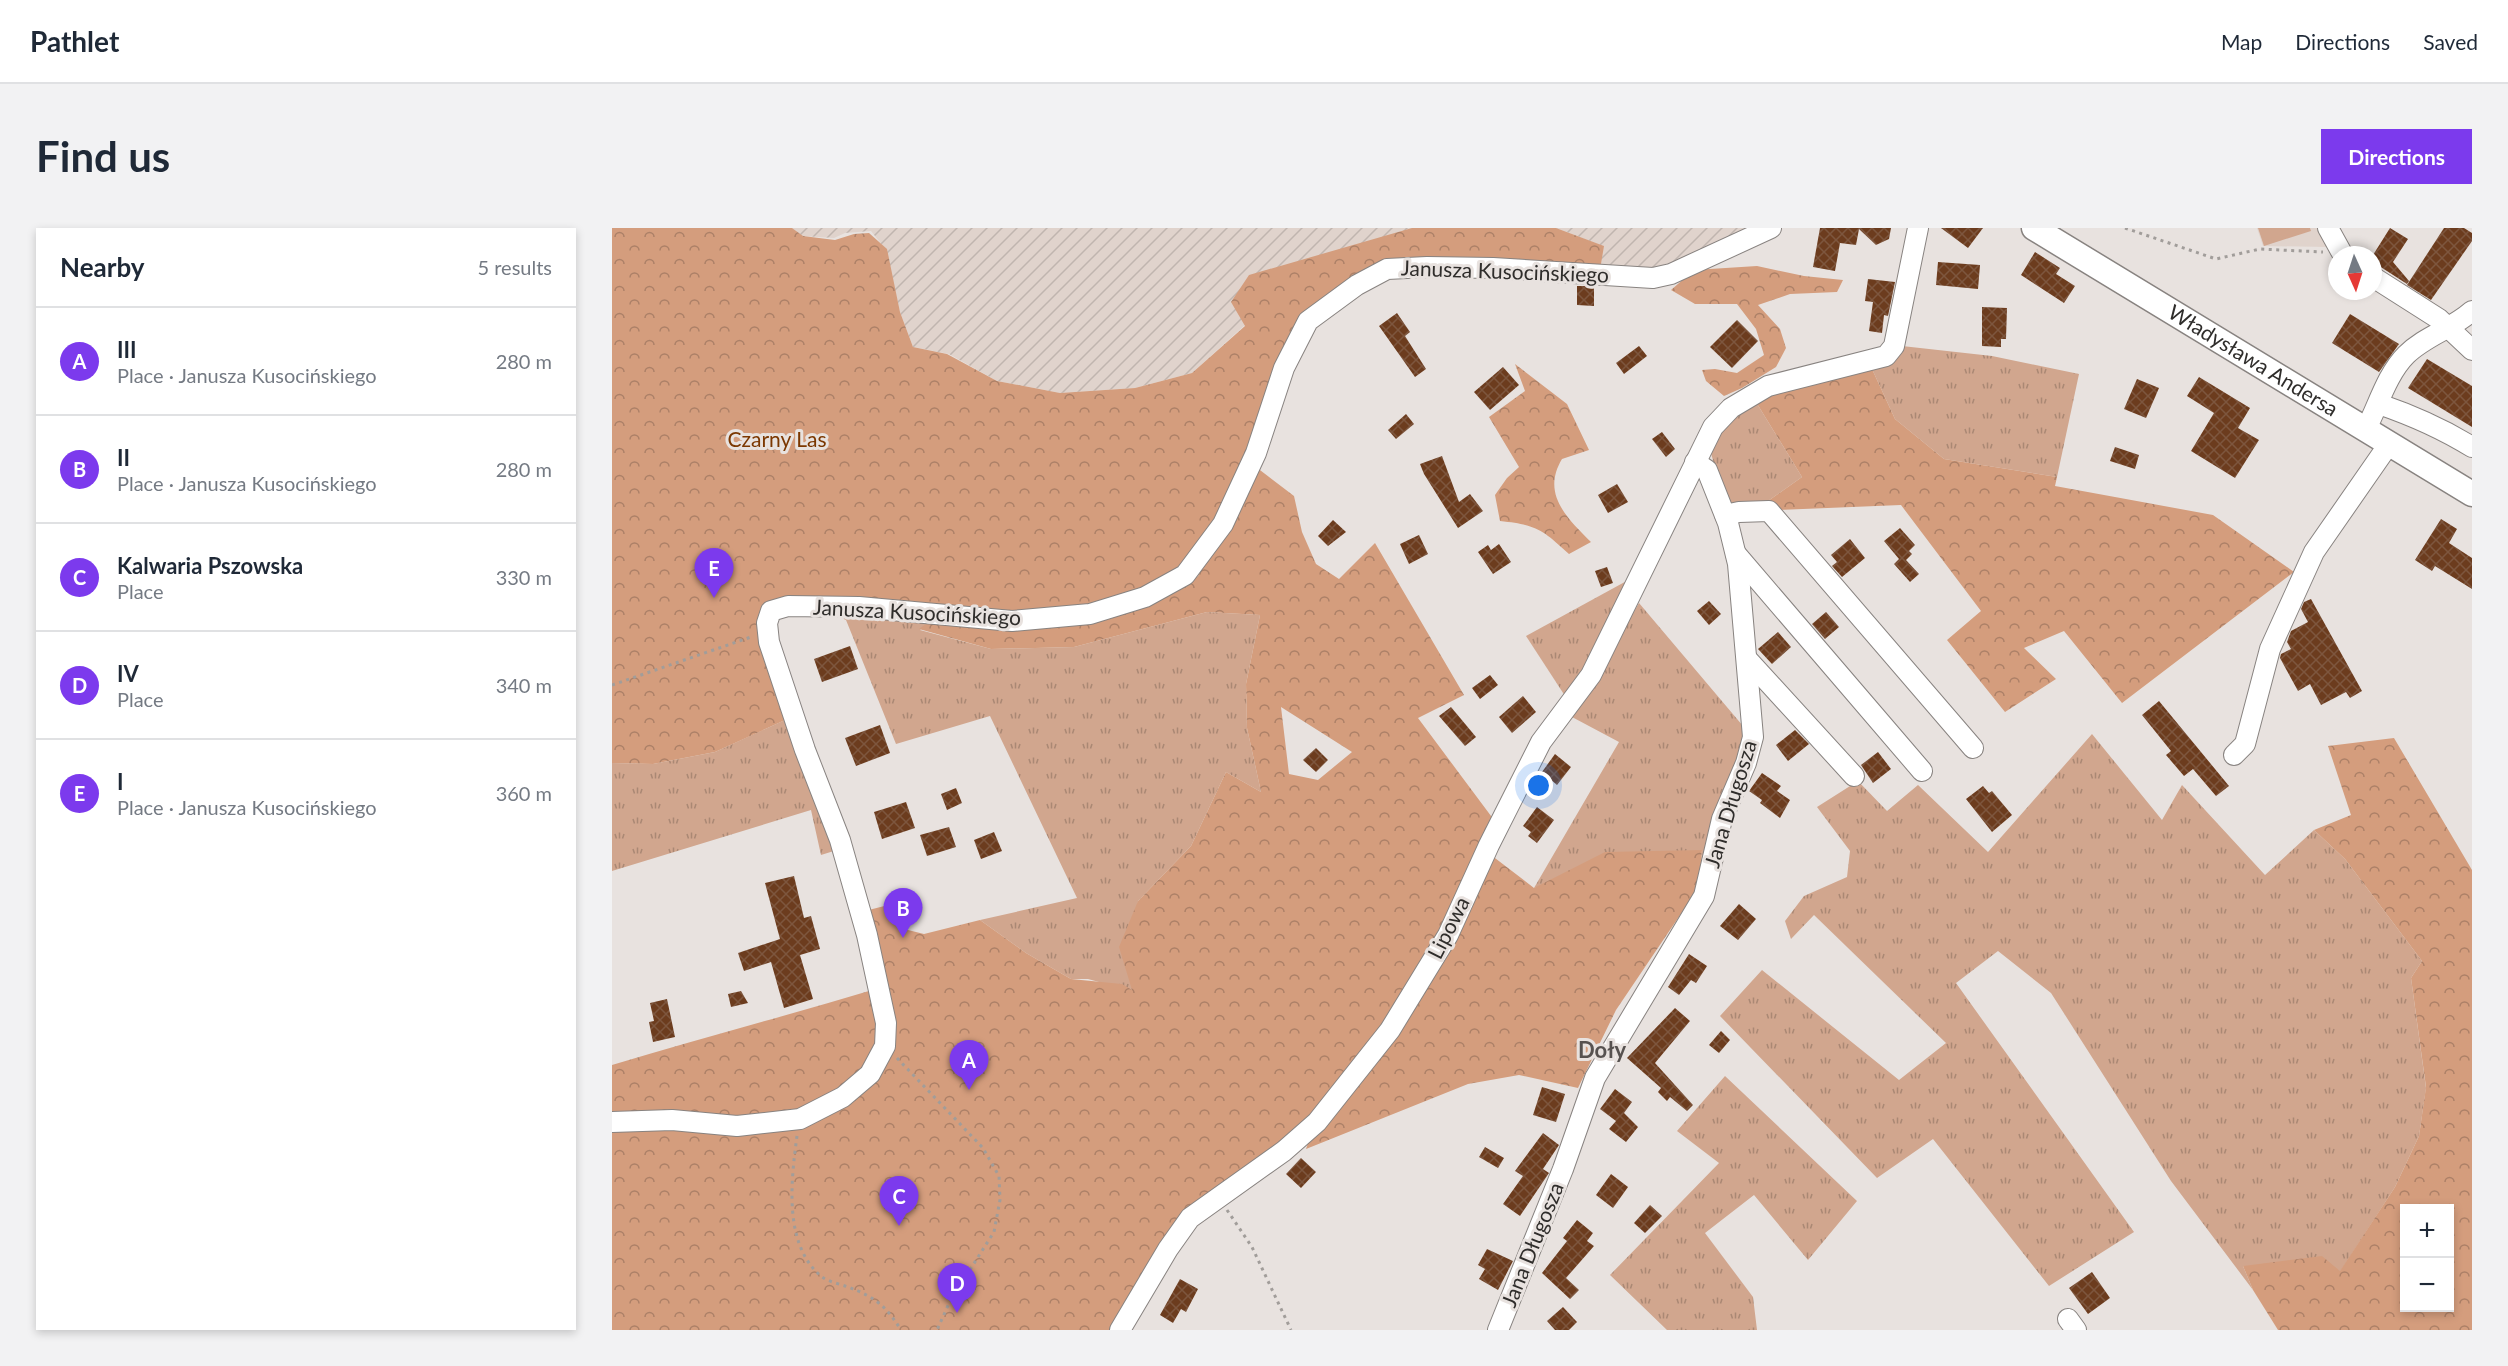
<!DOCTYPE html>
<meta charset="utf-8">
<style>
body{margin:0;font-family:Lato,sans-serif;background:#f2f2f3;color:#1f2937}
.controls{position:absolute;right:18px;bottom:18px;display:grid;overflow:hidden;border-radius:0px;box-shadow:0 3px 9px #0003}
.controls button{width:54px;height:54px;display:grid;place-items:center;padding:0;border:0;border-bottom:2px solid #e0e1e3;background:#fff;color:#1f2937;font:30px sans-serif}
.compass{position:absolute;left:1716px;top:18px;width:54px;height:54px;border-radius:50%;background:#fff;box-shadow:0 3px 9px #0003;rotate:177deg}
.you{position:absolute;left:927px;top:558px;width:21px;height:21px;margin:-15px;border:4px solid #fff;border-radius:50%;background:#1a73e8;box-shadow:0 0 0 9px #1a73e833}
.badge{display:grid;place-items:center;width:39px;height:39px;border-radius:50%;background:#7c3aed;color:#fff;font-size:20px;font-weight:700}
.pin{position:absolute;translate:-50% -50px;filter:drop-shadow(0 2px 3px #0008)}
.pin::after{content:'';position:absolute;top:32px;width:21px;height:18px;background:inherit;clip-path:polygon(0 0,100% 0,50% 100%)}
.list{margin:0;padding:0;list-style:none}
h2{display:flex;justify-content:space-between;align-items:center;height:78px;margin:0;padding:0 24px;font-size:26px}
h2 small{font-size:20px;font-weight:400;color:#747a83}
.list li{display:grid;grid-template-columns:39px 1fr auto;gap:18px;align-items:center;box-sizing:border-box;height:108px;padding:0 24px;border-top:2px solid #e0e1e3}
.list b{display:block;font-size:22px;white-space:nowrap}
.list p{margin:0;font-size:20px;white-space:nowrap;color:#747a83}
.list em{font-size:20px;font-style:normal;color:#747a83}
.map{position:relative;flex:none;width:1860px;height:1102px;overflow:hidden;border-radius:0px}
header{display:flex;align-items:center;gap:36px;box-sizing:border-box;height:84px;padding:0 30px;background:#fff;border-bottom:2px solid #e0e1e3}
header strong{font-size:28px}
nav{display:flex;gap:33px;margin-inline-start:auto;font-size:21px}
.intro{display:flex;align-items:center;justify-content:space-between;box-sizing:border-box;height:144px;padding:0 36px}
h1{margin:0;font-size:42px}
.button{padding:15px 27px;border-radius:0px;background:#7c3aed;color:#fff;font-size:21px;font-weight:700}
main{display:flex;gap:36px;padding:0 36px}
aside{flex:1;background:#fff;border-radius:0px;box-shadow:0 3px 9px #0003}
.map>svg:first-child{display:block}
</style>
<header>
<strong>Pathlet</strong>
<nav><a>Map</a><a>Directions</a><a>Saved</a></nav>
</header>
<div class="intro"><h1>Find us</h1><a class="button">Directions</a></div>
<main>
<aside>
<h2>Nearby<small>5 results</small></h2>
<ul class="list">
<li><span class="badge">A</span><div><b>III</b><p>Place · Janusza Kusocińskiego</p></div><em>280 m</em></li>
<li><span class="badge">B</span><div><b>II</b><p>Place · Janusza Kusocińskiego</p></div><em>280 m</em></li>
<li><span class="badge">C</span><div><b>Kalwaria Pszowska</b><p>Place</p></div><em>330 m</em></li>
<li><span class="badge">D</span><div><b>IV</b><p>Place</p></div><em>340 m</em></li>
<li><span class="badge">E</span><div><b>I</b><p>Place · Janusza Kusocińskiego</p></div><em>360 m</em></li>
</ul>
</aside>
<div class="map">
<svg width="1860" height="1102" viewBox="0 0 1860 1102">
<defs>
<pattern id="industrial-furrows" width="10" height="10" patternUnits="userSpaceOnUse" patternTransform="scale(1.5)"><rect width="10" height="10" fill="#e0d3cc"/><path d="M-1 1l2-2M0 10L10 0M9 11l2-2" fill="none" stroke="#c0b5af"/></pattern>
<pattern id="grass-tufts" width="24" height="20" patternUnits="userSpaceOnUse" patternTransform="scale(1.5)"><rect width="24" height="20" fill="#d1a68e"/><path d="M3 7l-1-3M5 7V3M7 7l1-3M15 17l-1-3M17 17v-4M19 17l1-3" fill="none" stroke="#aa8874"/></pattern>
<pattern id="forest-crowns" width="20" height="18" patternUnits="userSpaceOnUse" patternTransform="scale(1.5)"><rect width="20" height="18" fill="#d49d7d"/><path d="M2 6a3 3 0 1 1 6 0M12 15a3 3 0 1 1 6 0" fill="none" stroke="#ac8067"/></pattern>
<pattern id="building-cross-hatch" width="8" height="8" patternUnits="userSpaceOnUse" patternTransform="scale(1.5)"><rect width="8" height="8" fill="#6c3c1e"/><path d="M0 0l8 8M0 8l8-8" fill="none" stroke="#7d563e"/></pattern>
</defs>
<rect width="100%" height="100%" fill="#e8e2df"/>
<path fill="#e0d3cc" d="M1645 0H1709L1716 19 1651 18Z"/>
<g fill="url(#industrial-furrows)">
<path d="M180 0H803L633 97 580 145 523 160 448 165 385 153 337 126 301 119 288 84 274 22 259 3 233 5 222 10 190 8Z"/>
<path d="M944 0H1147L1046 40 1010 39 989 36 991 18Z"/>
</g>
<g fill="url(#grass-tufts)">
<path d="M1290 118 1380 128 1467 146 1445 249 1332 231 1283 191 1260 141Z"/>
<path d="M1144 174 1190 249 1142 283 1127 284 1113 273 1098 222 1106 203Z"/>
<path d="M1020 350 955 471 914 408Z"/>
<path d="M1027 375 1131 498V522L1087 659 1090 622 922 660 1007 514 960 489Z"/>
<path d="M595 384 648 387 634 456 635 500 649 564 614 544 579 618 526 673 520 763 476 751H459L414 725 368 692 465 670 378 488 284 516 234 392 223 387 315 395 308 402 379 421 462 419Z"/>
<path d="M173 492 225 622 209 627 199 582 0 643V535L41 536 103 524Z"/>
<path d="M1480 506 1550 592 1570 557 1653 647 1702 602 1733 631 1810 733 1799 750 1814 860 1807 908 1783 959 1728 1044 1631 1038 1641 1062 1559 953 1439 765 1386 723 1344 755 1522 1004 1437 1058 1321 911 1265 950 1108 788 1150 742 1287 852 1334 815 1202 687 1179 711 1173 693 1192 668 1235 649 1238 623 1205 579 1246 553 1275 583 1306 557 1376 624Z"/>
<path d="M1113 848 1245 973 1196 1032 1142 967 1093 1005 1141 1069 1145 1102H1055L998 1047 1107 935 1065 903Z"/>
</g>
<g fill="url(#forest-crowns)" fill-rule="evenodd">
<path d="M0 0H180L191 8 223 12 242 6 257 5 275 21 288 84 301 119 335 126 385 153 448 165 523 160 580 145 633 98 619 74 637 47 800 0H944L992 18 989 36 978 41 810 35 761 37 695 92 643 224 572 346 533 369 400 393 159 383 182 488 103 524 41 536 0 535Z"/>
<path d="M1145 38 1192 48 1231 52 1225 64 1178 66 1146 77 1168 101 1174 120 1164 139 1130 160 1112 168 1094 153 1090 142 1103 141 1125 145 1152 127 1144 101 1125 76H1083L1059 62 1082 42Z"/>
<path d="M903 136 955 176 977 222 950 231C929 266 955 290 979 314L957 326C930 301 925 297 888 293L883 267 895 250 907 239 877 189 913 163Z"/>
<path d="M1260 141 1283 191 1332 231 1445 249 1443 258 1601 287 1682 344 1510 475 1452 403 1412 420 1444 451 1393 484 1335 412 1369 383 1289 277 1142 283 1190 249 1144 174 1169 160Z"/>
<path d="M644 239 682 268 690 304 704 336 727 351 763 315 852 467 806 490 882 592 809 740 879 627 922 660 993 624 1090 622 1087 659 1004 782 966 860 907 847 856 856 694 921 697 912 580 993 518 1102H0V837C89 810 178 787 267 760L249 684 284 675 292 701 312 706 368 692 414 725 459 751 510 756 520 762 507 719 526 673 579 618 614 544 649 564 635 500 634 456 648 387 595 384 462 419 379 421 307 401 315 395 445 397 498 391 563 362 586 348ZM669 479 740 524 706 552 677 546Z"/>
<path d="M1782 510 1860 642V1102H1666L1641 1062 1631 1038 1710 1028 1728 1043 1783 959 1807 908 1814 859 1799 750 1810 733 1733 631 1702 602 1739 587 1716 518ZM1792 980H1838V1080H1792Z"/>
</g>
<path fill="#d1a68e" d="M1646 0H1698L1699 3 1652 18Z"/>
<g fill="url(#building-cross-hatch)">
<path d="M1208 0H1279L1277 11 1264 17 1247 1 1244 17 1228 15 1223 43 1201 39Z"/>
<path d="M1329 0H1371L1356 20Z"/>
<path d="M1778 0 1796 11 1781 34 1797 53 1795 56 1761 34V27Z"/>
<path d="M1832 0H1852L1860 5V13L1819 72 1795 57Z"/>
<path d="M1423 24 1448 40 1444 46 1463 58 1452 75 1409 47Z"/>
<path d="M1326 34 1368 37 1366 61 1324 57Z"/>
<path d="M1256 51 1283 54 1276 88 1272 87 1270 105 1257 103 1261 74 1253 73Z"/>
<path d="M965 58H982V78L965 77Z"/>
<path d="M1370 79 1395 80 1394 111H1389V119L1370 118Z"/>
<path d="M785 85 798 104 793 108 814 141 803 149 767 98Z"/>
<path d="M1738 86 1787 116 1767 144 1720 115Z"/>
<path d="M1125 92 1146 113 1120 140 1098 119Z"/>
<path d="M1027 118 1035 128 1012 146 1004 135Z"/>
<path d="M1815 131 1860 158V199L1796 160Z"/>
<path d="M891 139 907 157 878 182 862 164Z"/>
<path d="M1587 149 1638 180 1626 200 1647 212 1623 250 1579 223 1602 185 1575 168Z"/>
<path d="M1525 151 1547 160 1534 190 1512 181Z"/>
<path d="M794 186 802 196 784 211 776 202Z"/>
<path d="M1050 204 1063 221 1054 229 1040 211Z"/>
<path d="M1503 219 1527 227 1523 241 1498 233Z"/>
<path d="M830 228 847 274 858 266 871 283 846 300 812 246 808 236Z"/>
<path d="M1005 256 1016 274 996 285 986 267Z"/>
<path d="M1829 291 1845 301 1837 315 1860 330V361L1823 338 1820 343 1803 332Z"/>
<path d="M721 292 734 304 716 318 706 308Z"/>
<path d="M1288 300 1303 317 1297 323 1300 326 1294 332 1307 346 1298 354 1282 336 1287 331 1272 313Z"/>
<path d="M807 307 816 326 797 336 788 316Z"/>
<path d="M1238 311 1253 330 1230 349 1220 338 1225 334 1219 327Z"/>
<path d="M887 316 899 334 881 346 866 324 876 317 879 322Z"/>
<path d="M995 339 1001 355 989 359 983 343Z"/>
<path d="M1699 371 1750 463 1738 470 1734 464 1709 477 1698 456 1686 463 1668 430 1669 426 1679 421 1675 414 1679 403 1696 394 1689 381 1692 374Z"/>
<path d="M1097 373 1109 386 1097 397 1085 383Z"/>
<path d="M1214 384 1227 399 1213 411 1200 396Z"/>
<path d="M1166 404 1179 419 1160 436 1146 421Z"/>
<path d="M238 418 246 441 210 454 202 431Z"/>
<path d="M878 447 886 457 868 471 860 460Z"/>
<path d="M911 468 924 484 900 505 887 489Z"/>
<path d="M1547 473 1617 558 1604 568 1581 541 1572 548 1554 527 1559 523 1530 487Z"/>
<path d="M839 479 864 509 853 518 827 488Z"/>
<path d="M268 497 278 525 244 538 233 510Z"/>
<path d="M1183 502 1197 516 1176 533 1164 517Z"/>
<path d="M704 520 716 532 704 544 691 532Z"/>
<path d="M1266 524 1279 541 1261 555 1249 537Z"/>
<path d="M943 526 959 539 945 557 930 544Z"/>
<path d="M1150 545 1169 558 1165 563 1178 572 1168 590 1148 575 1150 572 1137 563Z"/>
<path d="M1371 558 1377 565 1380 563 1400 587 1380 604 1354 571Z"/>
<path d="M344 560 350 575 335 582 329 566Z"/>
<path d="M294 574 303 600 270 611 262 584Z"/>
<path d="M925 579 942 592 925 615 916 608 919 604 911 598Z"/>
<path d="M337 599 344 619 315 628 308 607Z"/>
<path d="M382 604 390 623 369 631 362 612Z"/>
<path d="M182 648 192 690 199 688 208 721 188 727 201 771 172 780 159 734 132 743 126 725 168 711 153 655Z"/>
<path d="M1127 676 1144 691 1126 712 1108 698Z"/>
<path d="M1077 726 1095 738 1084 755 1079 752 1067 767 1056 759Z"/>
<path d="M129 763 136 775 119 779 116 766Z"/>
<path d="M55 771 63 809 41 814 37 794 42 793 38 775Z"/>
<path d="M1063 780 1078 793 1043 835 1081 877 1075 883 1058 869 1055 873 1046 864 1049 860 1015 830Z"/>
<path d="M1109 803 1118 812 1107 825 1097 817Z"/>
<path d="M930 859 953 866 944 894 921 887Z"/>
<path d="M1003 861 1020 874 1012 885 1026 899 1014 914 997 901 1004 893 988 881Z"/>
<path d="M931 905 947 917 931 941 937 945 908 988 891 976 911 948 903 943Z"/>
<path d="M873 919 892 930 886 940 867 929Z"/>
<path d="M689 930 704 944 689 960 674 946Z"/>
<path d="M999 946 1016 959 1001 980 984 967Z"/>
<path d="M1038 977 1050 988 1033 1005 1022 995Z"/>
<path d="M965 992 981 1005 975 1013 982 1018 954 1050 967 1062 958 1071 930 1045 955 1013 951 1010Z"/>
<path d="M875 1021 901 1033 886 1062 867 1051 873 1041 866 1037Z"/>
<path d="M1480 1044 1498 1070 1476 1086 1457 1060Z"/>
<path d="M568 1051 586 1061 574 1084 569 1081 561 1095 548 1087Z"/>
<path d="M951 1079 965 1094 957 1102H943L935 1093Z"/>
</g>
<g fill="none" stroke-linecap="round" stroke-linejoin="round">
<g stroke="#888380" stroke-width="22">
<g id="minor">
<path d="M1716 0 1731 27"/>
<path d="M1761 49 1827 91 1860 122"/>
<path d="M1767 176C1799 187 1831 201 1860 219"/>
<path d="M1754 201C1766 178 1775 146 1794 127 1813 108 1840 101 1860 83"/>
<path d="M1113 287 1127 284 1157 283 1361 520"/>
<path d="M1124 326 1310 543"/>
<path d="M1135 431 1242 548"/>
<path d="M1622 527 1633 516 1658 421 1702 324 1777 216"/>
<path d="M0 894 60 892 125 898 188 891 231 869 258 846 273 818 274 795 255 707 228 612 193 522 157 414 155 395 159 383 176 378 247 379 400 393 478 386 533 369 573 347 611 296 644 225 672 140 696 93 745 57 775 41 815 39 881 40 1041 50 1059 46 1159 0"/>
<path d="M1456 1091 1464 1102"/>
<path d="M508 1102 556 1021 578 990 672 923 705 894 778 802 836 707 877 617 929 514 979 447 1101 199 1119 180 1156 158 1274 128 1282 118 1306 0"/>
<path d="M886 1102 951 941 983 850 1092 668 1110 591 1134 535 1141 509 1126 336 1116 295 1095 242 1083 234"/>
</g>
</g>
<g stroke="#888380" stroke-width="27">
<g id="major">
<path id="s1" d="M1422 0 1860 266"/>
</g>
</g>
<g stroke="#a19d9a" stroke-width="3" stroke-dasharray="3 4.5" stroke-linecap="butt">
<path d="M1513 0 1604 31 1648 21 1711 24"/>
<path d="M0 457 139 409"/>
<path d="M285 830 371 920 387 948 388 972 382 1004 338 1073 325 1102"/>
<path d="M185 908C179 953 171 1017 210 1049 217 1054 228 1056 236 1059 263 1069 274 1078 289 1102"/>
<path d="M615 982 640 1019 679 1102"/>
</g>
<use href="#minor" stroke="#fff" stroke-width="20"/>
<use href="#major" stroke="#fff" stroke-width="24"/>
</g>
<g text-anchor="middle" stroke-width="6" stroke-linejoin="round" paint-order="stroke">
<g font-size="21" fill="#2f2d2b" stroke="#e8e2df">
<text transform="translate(893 44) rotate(2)" y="7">Janusza Kusocińskiego</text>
<text dy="7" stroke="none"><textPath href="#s1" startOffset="256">Władysława Andersa</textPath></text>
<text transform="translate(305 385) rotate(3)" y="7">Janusza Kusocińskiego</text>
<text transform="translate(1119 576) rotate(-73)" y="7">Jana Długosza</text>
<text transform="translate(837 700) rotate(-63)" y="7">Lipowa</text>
<text transform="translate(921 1017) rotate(-68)" y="7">Jana Długosza</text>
</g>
<g font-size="21" fill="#7b3700" stroke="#e8e2df">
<text x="165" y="219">Czarny Las</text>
</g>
<g font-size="22" font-weight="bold" fill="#575250" stroke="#e8e2df">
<text x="990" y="830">Doły</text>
</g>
</g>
</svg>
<div class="controls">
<button>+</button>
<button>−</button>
</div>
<svg class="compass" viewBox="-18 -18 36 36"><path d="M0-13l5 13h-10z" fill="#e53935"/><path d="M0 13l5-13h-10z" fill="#747a83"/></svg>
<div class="you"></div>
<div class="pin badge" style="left:357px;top:862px">A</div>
<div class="pin badge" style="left:291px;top:710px">B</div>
<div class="pin badge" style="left:287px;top:998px">C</div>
<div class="pin badge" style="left:345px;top:1085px">D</div>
<div class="pin badge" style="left:102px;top:370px">E</div>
</div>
</main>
